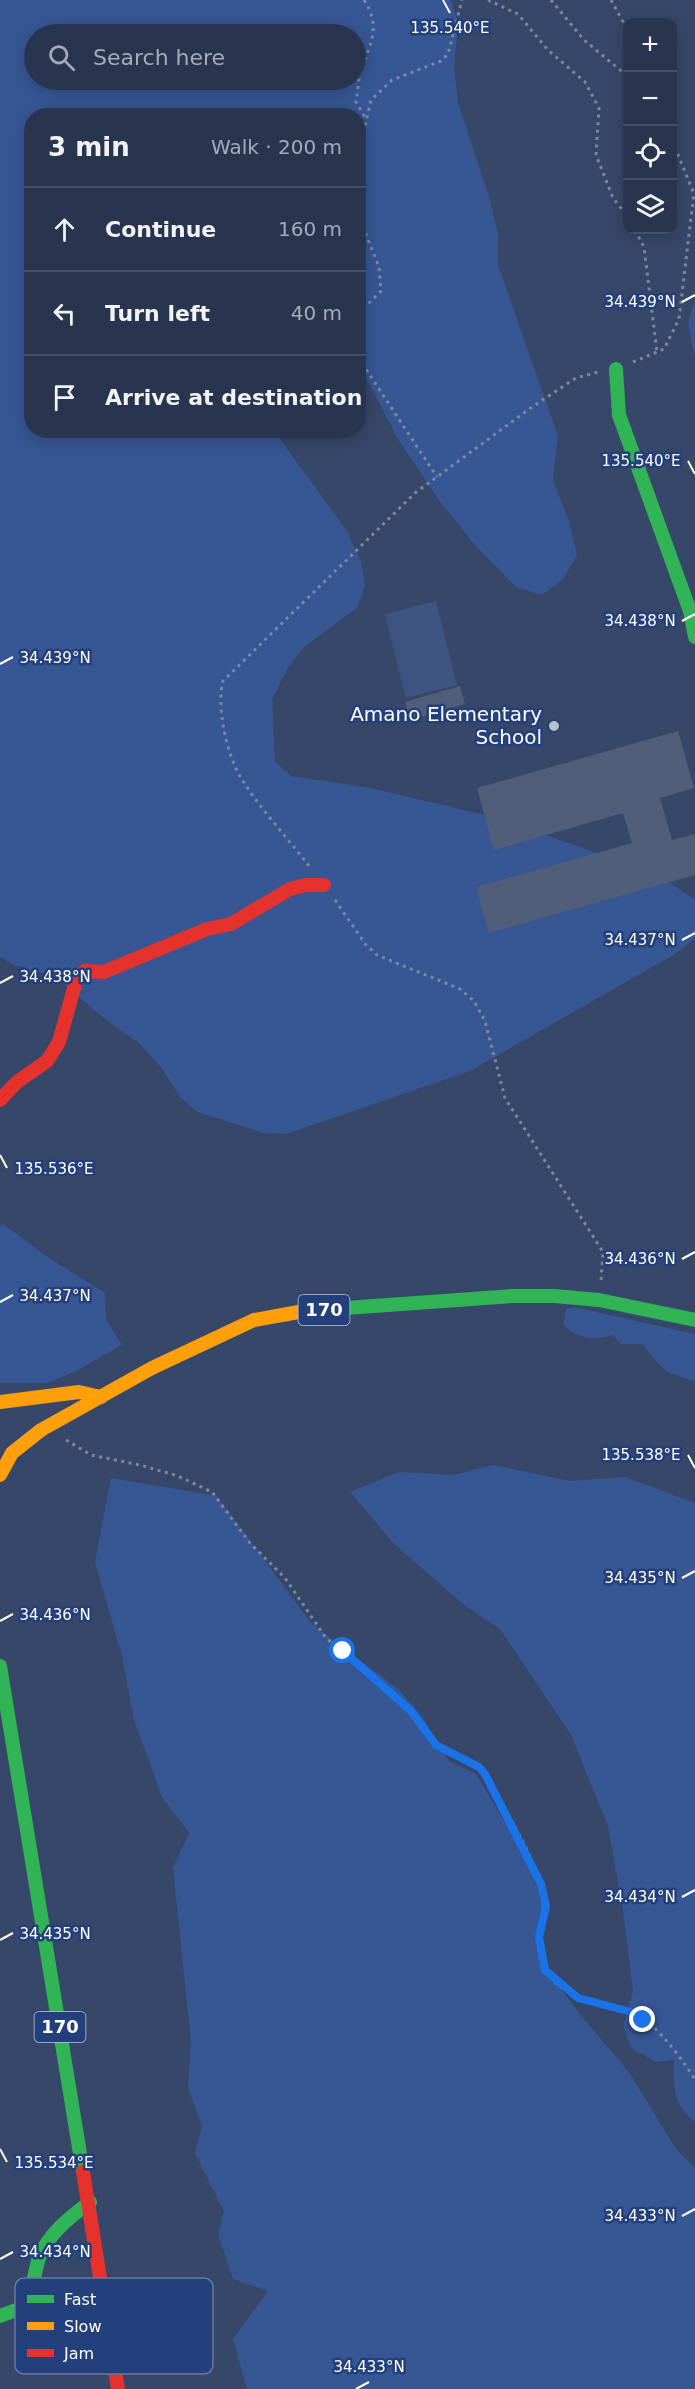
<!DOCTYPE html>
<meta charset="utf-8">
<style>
body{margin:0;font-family:"DejaVu Sans",sans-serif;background:#354059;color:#f1f3f6}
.controls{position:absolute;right:18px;top:18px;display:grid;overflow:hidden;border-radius:12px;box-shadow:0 3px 15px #0003}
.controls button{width:54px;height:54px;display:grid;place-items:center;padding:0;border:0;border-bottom:2px solid #455066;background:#29354f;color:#f1f3f6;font:30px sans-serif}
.stop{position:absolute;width:18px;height:18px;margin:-14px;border:4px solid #1a73e8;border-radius:50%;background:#fff}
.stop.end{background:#1a73e8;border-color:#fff;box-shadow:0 2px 6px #0008}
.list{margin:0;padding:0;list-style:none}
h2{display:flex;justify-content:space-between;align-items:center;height:78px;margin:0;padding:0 24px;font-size:26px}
h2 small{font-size:20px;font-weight:400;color:#a5abb7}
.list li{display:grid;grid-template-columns:39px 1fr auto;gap:18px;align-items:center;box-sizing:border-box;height:84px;padding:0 24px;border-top:2px solid #455066}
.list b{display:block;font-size:22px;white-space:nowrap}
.list em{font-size:20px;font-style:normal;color:#a5abb7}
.icon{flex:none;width:33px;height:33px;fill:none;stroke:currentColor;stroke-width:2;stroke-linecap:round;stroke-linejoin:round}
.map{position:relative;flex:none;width:695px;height:2389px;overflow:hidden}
.search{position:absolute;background:#29354f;box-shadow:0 3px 15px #0003;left:24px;top:24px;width:342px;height:66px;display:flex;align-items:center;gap:15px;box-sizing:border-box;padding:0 21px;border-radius:33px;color:#a5abb7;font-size:22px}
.panel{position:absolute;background:#29354f;box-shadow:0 3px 15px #0003;left:24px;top:108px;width:342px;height:330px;border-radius:24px}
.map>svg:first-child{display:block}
</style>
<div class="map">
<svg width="695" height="2389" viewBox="0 0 695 2389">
<rect width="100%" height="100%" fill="#374769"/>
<g fill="#365694" fill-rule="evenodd">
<path d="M0 0H451L458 24 454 67 458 103 490 200 498 234V265L558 436 553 481 569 521 577 555 563 579 542 595 516 587 475 545 441 503 398 439 359 364 358 116H32V430L274 431 347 531 361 562 365 584 358 607 304 647 287 669 272 700 275 762 291 776 370 788 494 817 657 874 695 900V938L675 954 470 1071 286 1134 264 1133 197 1112 180 1097 163 1070 140 1044 101 1016 56 977 14 965 0 957ZM34 34H356V80H34Z"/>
<path d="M695 300V358L688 323Z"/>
<path d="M3 1224 49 1258 105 1293 106 1319 122 1345 74 1372 47 1383H0V1226Z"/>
<path d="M574 1307 695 1334V1381C664 1373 662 1370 643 1344H621L613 1335C595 1341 576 1339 563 1324L566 1309Z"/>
<path d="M493 1465 570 1481 625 1477 695 1503V2122C673 2103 673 2088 674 2060L656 2062 631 2048 623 2025 633 1992 623 1911 608 1826 571 1735 500 1629 464 1605 395 1545 350 1492 399 1472 454 1475Z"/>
<path d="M111 1478 217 1496 312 1624 398 1689 422 1716 449 1761 476 1774 530 1864 545 1896 539 1930V1958L578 2012 629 2072 676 2149 695 2168V2389H247L233 2339 268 2291 233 2279 218 2234 224 2211 195 2153 202 2126 188 2088 191 2042 173 1868 189 1833 162 1797 134 1720 122 1656 95 1562Z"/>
</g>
<path fill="#3f5581" d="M436 601 457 685 406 698 385 614Z"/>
<g fill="#505e79">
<path d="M460 686 465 704 410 720 405 702Z"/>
<path d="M678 731 694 788 660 798 672 840 695 834V875L489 933 476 887 632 843 623 813 494 850 477 788Z"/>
</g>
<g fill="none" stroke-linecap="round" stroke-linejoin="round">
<g stroke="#7c88a0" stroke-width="3" stroke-dasharray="3 4.5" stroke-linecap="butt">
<path d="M364 0C381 26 371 42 362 68 358 79 358 91 356 102L366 119"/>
<path d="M488 0 518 14 548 50 585 82 599 108 596 155 613 198 628 217"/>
<path d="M551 0 584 40 620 70 628 80"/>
<path d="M611 0 628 31"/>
<path d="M672 140 694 194"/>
<path d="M635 230 644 247 657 352"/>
<path d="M358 314 381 291 379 267 359 217 361 143 371 100 392 80 441 61 448 54 462 0"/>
<path d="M358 357 437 477"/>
<path d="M633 362 664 349 679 319 694 193"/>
<path d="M309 866C287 837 260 809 241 778 227 755 216 707 223 681L415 493 532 407 576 378 598 372"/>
<path d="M335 900 366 945 377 955 460 989 474 1001 485 1021 505 1098 603 1252 601 1280"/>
<path d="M66 1440 91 1455 140 1465 178 1476 212 1492 250 1543 285 1578 326 1638 411 1711 436 1745 479 1767 485 1774C503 1807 531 1850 541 1885 550 1912 529 1944 545 1970 565 2002 603 2002 634 2013 653 2020 685 2062 695 2080"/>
</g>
<g stroke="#30b455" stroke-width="14">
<path d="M616 369 619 415 690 611 695 637"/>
<path d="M304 1311 512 1296H554L599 1300 695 1320"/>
<path d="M0 1666 83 2172"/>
<path d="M0 2316 22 2308C34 2293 33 2276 39 2258 48 2234 70 2217 90 2202"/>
</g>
<g stroke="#ff9f0a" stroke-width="14">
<path d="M0 1402 79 1392 101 1397"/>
<path d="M0 1475 12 1453 41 1430 152 1368 254 1320 304 1311"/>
</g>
<g stroke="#e5322d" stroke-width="14">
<path d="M0 1100 17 1082 47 1061 59 1042 77 977 85 971 104 972 207 929 231 924 290 889 306 885H324"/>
<path d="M83 2172 118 2389"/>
</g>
</g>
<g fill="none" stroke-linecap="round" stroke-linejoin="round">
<path stroke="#1a73e8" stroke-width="8" d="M343 1651 411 1711 436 1745 479 1767 485 1774 541 1884 546 1906 539 1937 545 1970 578 1998 635 2013 643 2020"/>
</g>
<path fill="none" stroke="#fff" stroke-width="2" d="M443 0 450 13M682 302 695 295M688 461 695 474M682 621 695 614M0 664 13 657M682 940 695 933M0 983 13 976M0 1155 7 1168M682 1259 695 1252M0 1302 13 1295M688 1455 695 1468M682 1578 695 1571M0 1621 13 1614M682 1897 695 1890M0 1940 13 1933M0 2149 7 2162M682 2216 695 2209M0 2259 13 2252M356 2389 369 2382"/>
<circle fill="#b9bfca" stroke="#23407d" stroke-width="2" cx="554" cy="726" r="6"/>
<g text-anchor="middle" stroke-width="5" stroke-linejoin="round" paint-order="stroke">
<g fill="#23407d" stroke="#bdc6d8" stroke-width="1.5">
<rect x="298.5" y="1295" width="51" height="30" rx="4.5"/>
<rect x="34.5" y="2012" width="51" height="30" rx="4.5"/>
</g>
<g font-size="18" font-weight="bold" fill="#fff">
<text x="324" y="1316">170</text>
<text x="60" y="2033">170</text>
</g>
<g font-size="20" fill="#fff" stroke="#23407d" text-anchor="end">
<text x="542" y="721">Amano Elementary<tspan x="542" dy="23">School</tspan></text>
</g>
</g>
<rect x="15" y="2278" width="198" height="96" rx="9" fill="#23407d" stroke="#6579a4" stroke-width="1.5"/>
<rect x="27" y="2295" width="27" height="8" fill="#30b455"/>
<rect x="27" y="2322" width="27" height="8" fill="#ff9f0a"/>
<rect x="27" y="2349" width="27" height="8" fill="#e5322d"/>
<g font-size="16" fill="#fff">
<text x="64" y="2305">Fast</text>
<text x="64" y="2332">Slow</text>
<text x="64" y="2359">Jam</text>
</g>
<g font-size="15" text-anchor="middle" fill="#fff" stroke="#23407d" stroke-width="5" stroke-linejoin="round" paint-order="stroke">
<text x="450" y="33">135.540°E</text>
<text x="640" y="307">34.439°N</text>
<text x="641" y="466">135.540°E</text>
<text x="640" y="626">34.438°N</text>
<text x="55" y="663">34.439°N</text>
<text x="640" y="945">34.437°N</text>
<text x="55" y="982">34.438°N</text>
<text x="54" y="1174">135.536°E</text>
<text x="640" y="1264">34.436°N</text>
<text x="55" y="1301">34.437°N</text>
<text x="641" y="1460">135.538°E</text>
<text x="640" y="1583">34.435°N</text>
<text x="55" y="1620">34.436°N</text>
<text x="640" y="1902">34.434°N</text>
<text x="55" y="1939">34.435°N</text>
<text x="54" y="2168">135.534°E</text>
<text x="640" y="2221">34.433°N</text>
<text x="55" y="2257">34.434°N</text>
<text x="369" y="2372">34.433°N</text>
</g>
</svg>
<div class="controls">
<button>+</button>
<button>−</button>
<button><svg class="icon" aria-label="locate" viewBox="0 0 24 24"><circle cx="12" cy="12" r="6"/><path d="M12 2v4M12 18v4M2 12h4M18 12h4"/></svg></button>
<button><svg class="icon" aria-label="layers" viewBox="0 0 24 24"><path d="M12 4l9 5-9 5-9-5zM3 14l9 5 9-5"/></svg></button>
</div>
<div class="stop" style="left:343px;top:1651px"></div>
<div class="stop end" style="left:643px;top:2020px"></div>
<div class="search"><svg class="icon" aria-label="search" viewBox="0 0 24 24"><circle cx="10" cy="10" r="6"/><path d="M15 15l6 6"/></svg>Search here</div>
<section class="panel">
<h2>3 min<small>Walk · 200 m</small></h2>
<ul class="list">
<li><svg class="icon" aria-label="ahead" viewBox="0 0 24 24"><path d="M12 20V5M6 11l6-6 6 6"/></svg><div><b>Continue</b></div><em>160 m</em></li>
<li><svg class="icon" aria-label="left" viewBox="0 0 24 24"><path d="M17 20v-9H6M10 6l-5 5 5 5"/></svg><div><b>Turn left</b></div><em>40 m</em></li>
<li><svg class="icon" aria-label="arrive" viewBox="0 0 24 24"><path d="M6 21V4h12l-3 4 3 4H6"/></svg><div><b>Arrive at destination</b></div></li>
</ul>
</section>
</div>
